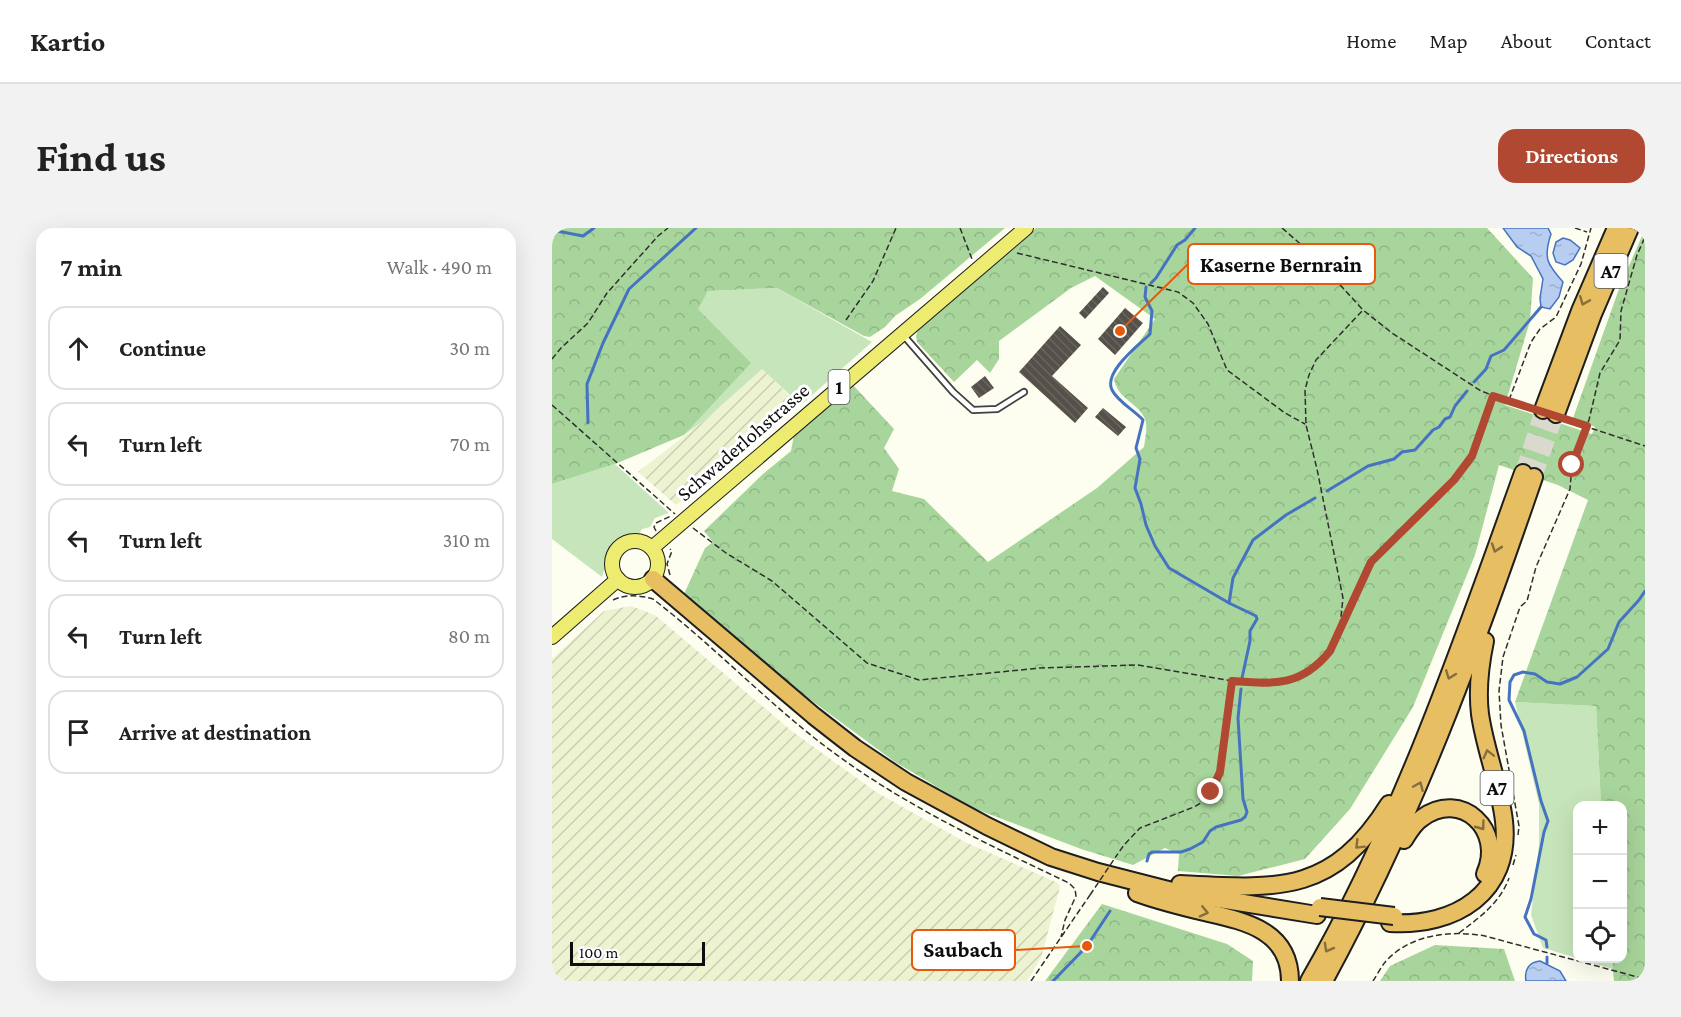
<!DOCTYPE html>
<meta charset="utf-8">
<style>
body{margin:0;font-family:"Crimson Pro",serif;background:#f2f2f2;color:#222}
.controls{position:absolute;right:18px;bottom:18px;display:grid;overflow:hidden;border-radius:12px;box-shadow:0 6px 24px #0002}
.controls button{width:54px;height:54px;display:grid;place-items:center;padding:0;border:0;border-bottom:2px solid #e0e0e0;background:#fff;color:#222;font:30px sans-serif}
.scale{position:absolute;left:18px;bottom:15px;width:135px;box-sizing:border-box;padding-left:6px;border:3px solid #0d0d0d;border-top:0;font-size:16px;line-height:21px;white-space:nowrap;color:#0d0d0d;-webkit-text-stroke:4px #fff;paint-order:stroke}
.stop{position:absolute;width:18px;height:18px;margin:-14px;border:4px solid #b14831;border-radius:50%;background:#fff}
.stop.end{background:#b14831;border-color:#fff;box-shadow:0 2px 6px #0008}
.list{margin:0;padding:0;list-style:none}
h2{display:flex;justify-content:space-between;align-items:center;height:78px;margin:0;padding:0 24px;font-size:26px}
h2 small{font-size:20px;font-weight:400;color:#767676}
.list li{display:grid;grid-template-columns:39px 1fr auto;gap:18px;align-items:center;box-sizing:border-box;height:84px;margin:0 12px 12px;padding:0 12px;border:2px solid #e0e0e0;border-radius:18px}
.list b{display:block;font-size:22px;white-space:nowrap}
.list em{font-size:20px;font-style:normal;color:#767676}
.icon{flex:none;width:33px;height:33px;fill:none;stroke:currentColor;stroke-width:2;stroke-linecap:round;stroke-linejoin:round}
.map{position:relative;flex:none;width:1093px;height:753px;overflow:hidden;border-radius:18px}
header{display:flex;align-items:center;gap:36px;box-sizing:border-box;height:84px;padding:0 30px;background:#fff;border-bottom:2px solid #e0e0e0}
header strong{font-size:28px}
nav{display:flex;gap:33px;margin-inline-start:auto;font-size:21px}
.intro{display:flex;align-items:center;justify-content:space-between;box-sizing:border-box;height:144px;padding:0 36px}
h1{margin:0;font-size:42px}
.button{padding:15px 27px;border-radius:18px;background:#b14831;color:#fff;font-size:21px;font-weight:700}
main{display:flex;gap:36px;padding:0 36px}
aside{flex:1;background:#fff;border-radius:18px;box-shadow:0 6px 24px #0002}
.map>svg:first-child{display:block}
</style>
<header>
<strong>Kartio</strong>
<nav><a>Home</a><a>Map</a><a>About</a><a>Contact</a></nav>
</header>
<div class="intro"><h1>Find us</h1><a class="button">Directions</a></div>
<main>
<aside>
<h2>7 min<small>Walk · 490 m</small></h2>
<ul class="list">
<li><svg class="icon" aria-label="ahead" viewBox="0 0 24 24"><path d="M12 20V5M6 11l6-6 6 6"/></svg><div><b>Continue</b></div><em>30 m</em></li>
<li><svg class="icon" aria-label="left" viewBox="0 0 24 24"><path d="M17 20v-9H6M10 6l-5 5 5 5"/></svg><div><b>Turn left</b></div><em>70 m</em></li>
<li><svg class="icon" aria-label="left" viewBox="0 0 24 24"><path d="M17 20v-9H6M10 6l-5 5 5 5"/></svg><div><b>Turn left</b></div><em>310 m</em></li>
<li><svg class="icon" aria-label="left" viewBox="0 0 24 24"><path d="M17 20v-9H6M10 6l-5 5 5 5"/></svg><div><b>Turn left</b></div><em>80 m</em></li>
<li><svg class="icon" aria-label="arrive" viewBox="0 0 24 24"><path d="M6 21V4h12l-3 4 3 4H6"/></svg><div><b>Arrive at destination</b></div></li>
</ul>
</aside>
<div class="map">
<svg width="1093" height="753" viewBox="0 0 1093 753">
<defs>
<pattern id="farmland-furrows" width="10" height="10" patternUnits="userSpaceOnUse" patternTransform="scale(1.5)"><rect width="10" height="10" fill="#edf2d1"/><path d="M-1 1l2-2M0 10L10 0M9 11l2-2" fill="none" stroke="#caceb2"/></pattern>
<pattern id="forest-crowns" width="20" height="18" patternUnits="userSpaceOnUse" patternTransform="scale(1.5)"><rect width="20" height="18" fill="#a8d59c"/><path d="M2 6a3 3 0 1 1 6 0M12 15a3 3 0 1 1 6 0" fill="none" stroke="#8fb685"/></pattern>
<pattern id="water-ripples" width="26" height="14" patternUnits="userSpaceOnUse" patternTransform="scale(1.5)"><rect width="26" height="14" fill="#b8cef1"/><path d="M2 4q2-2 4 0t4 0M15 11q2-2 4 0t4 0" fill="none" stroke="#9db0cd"/></pattern>
<pattern id="building-back-hatch" width="6" height="6" patternUnits="userSpaceOnUse" patternTransform="scale(1.5)"><rect width="6" height="6" fill="#55514a"/><path d="M-1 5l2 2M0 0l6 6M5-1l2 2" fill="none" stroke="#686560"/></pattern>
</defs>
<rect width="100%" height="100%" fill="#fdfeef"/>
<g fill="url(#farmland-furrows)">
<path d="M210 140 244 174 181 233 124 277 86 244 153 192Z"/>
<path d="M79 378 103 387 241 504 324 564 413 614 506 655 508 659 489 730 475 753H0V431L52 383Z"/>
</g>
<g fill="#c7e5bb">
<path d="M225 60 320 114 249 177 210 141 153 192 132 207 198 135 145 81 156 63Z"/>
<path d="M63 236 117 285 103 290 98 299 90 301 87 306C59 315 58 323 50 349L0 311V256Z"/>
<path d="M963 474 1044 478 1049 577 1026 578 1025 730 991 720 979 687 987 617V576Z"/>
<path d="M1026 731H1060L1061 741Z"/>
</g>
<g fill="url(#forest-crowns)">
<path d="M0 0H453L368 71 343 88 333 99 318 109 312 108 225 60 156 63 146 81 199 135 132 207 63 236 0 256Z"/>
<path d="M484 0H935L981 50 978 93 953 177 1040 206 1043 199 1021 190 1067 61 1093 1V753H1062L1060 731 1070 730V578L1049 577 1044 478 963 474 1036 272 1006 257 947 237 923 327 861 479 798 581 753 631 686 648 626 643 627 626 613 620 581 637 529 621 421 580 343 534 252 467 132 366 153 320 161 314 152 303 211 246 239 223 242 207 300 156 342 201 332 220 347 241 340 263 372 271 436 334 545 260 592 219C593 211 596 198 593 191 586 174 566 172 562 151L603 91 543 48 519 60 447 113V131L438 145 425 132 402 154 365 114 364 108 366 101Z"/>
<path d="M550 676 675 716 701 733 700 753H493Z"/>
<path d="M883 717 952 721 963 753H828L838 738Z"/>
</g>
<g fill="url(#water-ripples)" stroke="#4573c2" stroke-width="1.5">
<path d="M951 0H996L999 6C991 30 995 36 1011 54L1007 69 998 81 989 79 988 70 991 51 979 28 965 19Z"/>
<path d="M1011 10 1018 12 1028 20 1021 32 1013 37 1004 34 1001 25 1004 14Z"/>
<path d="M988 733 1008 743 1014 753H974C972 742 977 734 988 733Z"/>
</g>
<g fill="none" stroke-linecap="round" stroke-linejoin="round">
<g stroke="#4573c2" stroke-width="3">
<path d="M0 2 31 8 42 0"/>
<path d="M599 55 604 50 625 17 633 12 643 0"/>
<path d="M594 59 593 69 600 83 598 106C587 117 551 144 560 162 566 174 582 182 591 192L584 220 588 231 583 260 589 276 594 297 603 318 617 340 677 375"/>
<path d="M922 154 934 141 939 128 952 122 989 79"/>
<path d="M36 195 35 156 51 115 77 61 144 0"/>
<path d="M775 263 816 238 842 231 850 224 863 222 881 202 887 199 893 191 898 189 903 178 915 163"/>
<path d="M690 450 698 413V403L705 391 704 388 677 375 681 350 701 312 734 287 763 270"/>
<path d="M595 633 597 626 600 624H629L638 621 651 614 658 603 664 599 689 592 693 589 695 584 691 571 686 490 689 461"/>
<path d="M995 719 994 712 982 706 973 689 979 671 992 604 996 593 989 573 972 503 957 472 958 454 962 447 971 444 983 446 995 454 1008 456 1025 449 1056 421 1067 394 1087 372 1093 363"/>
<path d="M995 735V729"/>
<path d="M501 753 535 718 558 683"/>
</g>
</g>
<g fill="url(#building-back-hatch)">
<path d="M551 59 557 65 533 91 527 85Z"/>
<path d="M573 80 591 95 563 127 546 111Z"/>
<path d="M508 98 529 117 500 148 536 180 523 195 467 144Z"/>
<path d="M433 148 442 160 427 170 419 159Z"/>
<path d="M551 180 574 199 566 208 543 189Z"/>
</g>
<g fill="none" stroke-linecap="round" stroke-linejoin="round">
<g stroke="#d9dacd" stroke-width="16" stroke-dasharray="16 8" stroke-linecap="butt">
<path d="M971 245 991 182"/>
<path d="M982 249 1004 186"/>
</g>
<g stroke="#404040" stroke-width="8">
<path id="lane" d="M352 108 401 164 421 182 445 181 472 164"/>
</g>
<g stroke="#1e1e1e" stroke-width="16">
<g id="primary">
<circle cx="83" cy="336" r="23"/>
<path d="M100 320 474 0"/>
<path d="M0 409 66 351"/>
</g>
</g>
<g stroke="#1e1e1e" stroke-width="20">
<g id="highway">
<path d="M991 182 1028 83 1064 0"/>
<path d="M1004 186 1041 86 1078 0"/>
<path d="M101 351 262 488 303 520 354 554 435 598 499 629 546 644 624 664 765 687"/>
<path d="M852 612C857 604 862 595 870 590 909 561 953 602 933 646"/>
<path d="M628 656C726 661 780 667 837 576"/>
<path d="M585 665C604 672 624 677 644 682 685 692 738 698 738 753"/>
<path d="M838 695C903 699 960 665 952 593 948 557 933 522 928 486 925 461 928 437 933 413"/>
<path d="M757 753C849 593 909 418 971 245"/>
<path d="M772 753C861 590 922 424 982 249"/>
</g>
</g>
<g stroke="#2f2f2f" stroke-width="1.5" stroke-dasharray="6 3" stroke-linecap="butt">
<path d="M408 0 420 31"/>
<path d="M730 0 760 26 811 82 840 105 929 163 978 181"/>
<path d="M1023 0 1035 4"/>
<path d="M465 25 626 64 641 75 656 96 675 142 733 185 753 196"/>
<path d="M294 92 321 53 344 0"/>
<path d="M0 131 9 120 36 95 55 65 106 8 116 0"/>
<path d="M957 172 979 114 988 101 1004 89 1029 36 1039 0"/>
<path d="M0 177 123 286"/>
<path d="M1014 192 1093 218"/>
<path d="M141 300 174 325 220 353 315 435 367 452 488 440 586 437 680 453 668 544 659 564 652 573 642 579 588 600 572 617 565 627"/>
<path d="M104 303 102 299 104 295 119 288"/>
<path d="M118 347 115 336 120 323 118 321"/>
<path d="M61 372C74 366 87 367 101 371 166 421 223 483 289 530 360 581 439 618 517 655L523 661 524 668 513 692 509 709"/>
<path d="M789 398 819 334 902 252 920 228 941 168"/>
<path d="M681 453 727 455 753 447 778 423 788 398 791 370 765 241 754 197 753 162 757 147 764 132 811 82"/>
<path d="M966 607 967 598 949 497 947 463 951 429 968 379 975 373 984 339 1018 261 1020 237 1037 192 1048 145 1068 112 1069 83 1085 27 1093 9"/>
<path d="M961 637 964 627"/>
<path d="M907 705C928 689 948 675 957 650"/>
<path d="M479 753 538 667"/>
<path d="M821 753C825 747 829 739 834 733 859 706 899 702 933 708L1093 751"/>
</g>
<use href="#lane" stroke="#fff" stroke-width="4.5"/>
<use href="#primary" stroke="#edeb70" stroke-width="14"/>
<use href="#highway" stroke="#e8be63" stroke-width="16"/>
<g stroke="#1e1e1e" stroke-width="20" stroke-linecap="butt">
<path id="highway-bridge" d="M768 679 842 688"/>
</g>
<path stroke="#2f2f2f" stroke-width="1.5" stroke-dasharray="6 3" stroke-linecap="butt" d="M538 667 565 627"/>
<use href="#highway-bridge" stroke="#e8be63" stroke-width="16"/>
</g>
<defs><path id="oneway-chevron" d="M-2-3.5L2.5 0L-2 3.5" fill="none" stroke-width="1.6" stroke-linecap="round" stroke-linejoin="round" transform="scale(1.5)"/></defs>
<g stroke="#856e3c">
<use href="#oneway-chevron" transform="translate(1032 73) rotate(112)"/>
<use href="#oneway-chevron" transform="translate(944 320) rotate(109)"/>
<use href="#oneway-chevron" transform="translate(898 447) rotate(111)"/>
<use href="#oneway-chevron" transform="translate(936 526) rotate(-104)"/>
<use href="#oneway-chevron" transform="translate(867 558) rotate(-67)"/>
<use href="#oneway-chevron" transform="translate(929 598) rotate(53)"/>
<use href="#oneway-chevron" transform="translate(807 617) rotate(135)"/>
<use href="#oneway-chevron" transform="translate(652 684) rotate(13)"/>
<use href="#oneway-chevron" transform="translate(776 720) rotate(119)"/>
</g>
<g fill="none" stroke-linecap="round" stroke-linejoin="round">
<path stroke="#b14831" stroke-width="8" d="M659 564 668 544 680 453C722 456 749 459 778 423L819 334 902 252 920 228 941 168 1035 198 1020 237"/>
</g>
<g text-anchor="middle" stroke-width="6" stroke-linejoin="round" paint-order="stroke">
<g fill="#fff" stroke="#565656" stroke-width="1.5">
<rect x="1042.5" y="26" width="33" height="34" rx="4.5"/>
<rect x="276.5" y="142" width="21" height="34" rx="4.5"/>
<rect x="928.5" y="543" width="33" height="34" rx="4.5"/>
</g>
<g font-size="20" font-weight="bold" fill="#0d0d0d">
<text x="1059" y="50">A7</text>
<text x="287" y="166">1</text>
<text x="945" y="567">A7</text>
</g>
<g font-size="21" fill="#0d0d0d" stroke="#fff">
<text transform="translate(191 214) rotate(-41)" y="7">Schwaderlohstrasse</text>
</g>
</g>
<path fill="none" stroke="#e8590c" stroke-width="2" d="M568 103L636 36M535 718L463 722"/>
<g fill="#e8590c" stroke="#fff" stroke-width="2">
<circle cx="568" cy="103" r="6"/>
<circle cx="535" cy="718" r="6"/>
</g>
<g fill="#fff" stroke="#e8590c" stroke-width="2">
<rect x="636" y="16" width="187" height="40" rx="6"/>
<rect x="360" y="702" width="103" height="40" rx="6"/>
</g>
<g font-size="22" text-anchor="middle" font-weight="bold" fill="#0d0d0d">
<text x="729" y="44">Kaserne Bernrain</text>
<text x="411" y="729">Saubach</text>
</g>
</svg>
<div class="controls">
<button>+</button>
<button>−</button>
<button><svg class="icon" aria-label="locate" viewBox="0 0 24 24"><circle cx="12" cy="12" r="6"/><path d="M12 2v4M12 18v4M2 12h4M18 12h4"/></svg></button>
</div>
<div class="scale">100 m</div>
<div class="stop" style="left:1020px;top:237px"></div>
<div class="stop end" style="left:659px;top:564px"></div>
</div>
</main>
